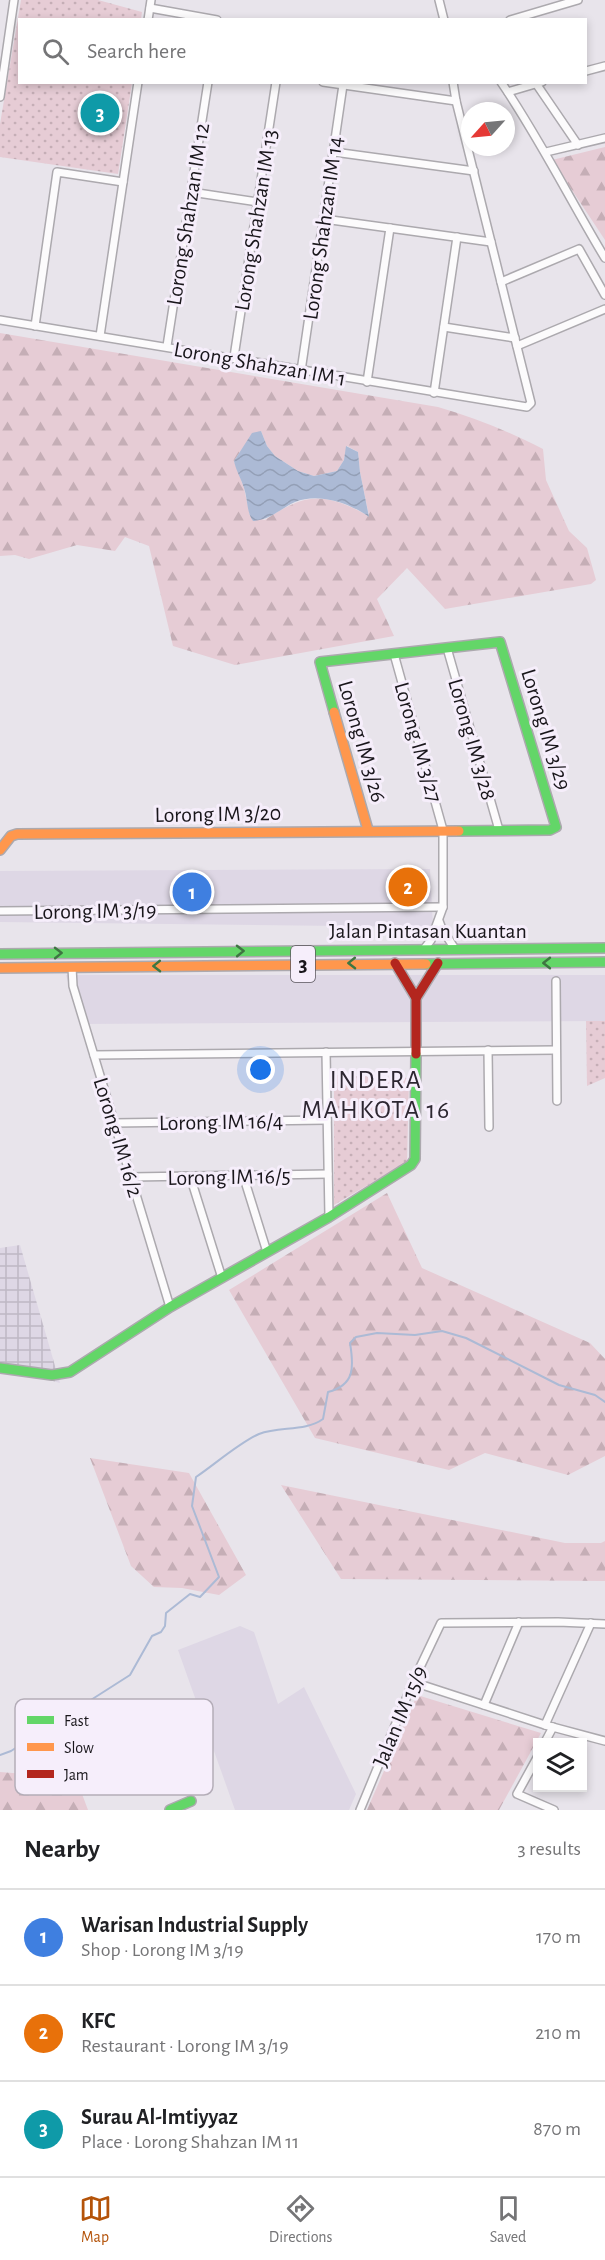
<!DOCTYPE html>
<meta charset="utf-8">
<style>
body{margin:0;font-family:"Alegreya Sans",sans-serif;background:#f6f6f6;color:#202124}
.controls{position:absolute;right:18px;bottom:18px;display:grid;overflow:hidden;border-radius:0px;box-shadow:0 3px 9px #0003}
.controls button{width:54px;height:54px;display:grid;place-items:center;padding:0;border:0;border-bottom:2px solid #e0e0e0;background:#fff;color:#202124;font:30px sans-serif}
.compass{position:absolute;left:461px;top:102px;width:54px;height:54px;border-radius:50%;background:#fff;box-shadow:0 3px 9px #0003;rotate:243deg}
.you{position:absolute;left:261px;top:1070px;width:21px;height:21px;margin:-15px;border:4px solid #fff;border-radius:50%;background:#1a73e8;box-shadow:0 0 0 9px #1a73e833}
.badge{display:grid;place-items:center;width:39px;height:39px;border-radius:50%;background:#b45309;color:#fff;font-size:20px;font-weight:700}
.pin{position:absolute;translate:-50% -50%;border:3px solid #fff;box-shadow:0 2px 6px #0006}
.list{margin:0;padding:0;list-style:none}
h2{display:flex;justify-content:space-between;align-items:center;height:78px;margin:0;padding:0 24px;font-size:26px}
h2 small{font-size:20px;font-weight:400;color:#757577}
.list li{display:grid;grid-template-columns:39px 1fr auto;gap:18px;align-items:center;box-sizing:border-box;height:96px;padding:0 24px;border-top:2px solid #e0e0e0}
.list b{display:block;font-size:22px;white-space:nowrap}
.list p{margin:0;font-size:20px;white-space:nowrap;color:#757577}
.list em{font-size:20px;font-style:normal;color:#757577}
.icon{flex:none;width:33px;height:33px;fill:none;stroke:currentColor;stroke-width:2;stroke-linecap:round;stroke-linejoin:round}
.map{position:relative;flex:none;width:605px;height:1810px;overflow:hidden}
.search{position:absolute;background:#fff;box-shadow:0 3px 9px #0003;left:18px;right:18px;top:18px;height:66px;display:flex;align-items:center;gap:15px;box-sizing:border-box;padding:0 21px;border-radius:0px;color:#757577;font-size:22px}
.sheet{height:366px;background:#fff}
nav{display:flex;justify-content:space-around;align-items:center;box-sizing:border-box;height:84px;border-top:2px solid #e0e0e0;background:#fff;font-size:16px;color:#757577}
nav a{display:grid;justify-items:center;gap:3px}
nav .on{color:#b45309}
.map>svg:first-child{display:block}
</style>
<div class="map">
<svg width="605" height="1810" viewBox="0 0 605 1810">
<defs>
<pattern id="industrial-grid" width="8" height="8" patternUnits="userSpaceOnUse" patternTransform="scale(1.5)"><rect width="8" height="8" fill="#ded7e5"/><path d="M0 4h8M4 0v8" fill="none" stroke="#beb8c4"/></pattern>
<pattern id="forest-firs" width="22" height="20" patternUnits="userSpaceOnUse" patternTransform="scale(1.5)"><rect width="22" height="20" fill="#e6ccd5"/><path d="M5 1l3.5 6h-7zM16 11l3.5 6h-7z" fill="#c5aeb6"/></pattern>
<pattern id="park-dots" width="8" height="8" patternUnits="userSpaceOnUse" patternTransform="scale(1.5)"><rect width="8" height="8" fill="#e6ccd5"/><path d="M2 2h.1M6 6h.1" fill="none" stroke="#c5aeb6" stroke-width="1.8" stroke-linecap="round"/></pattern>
<pattern id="water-waves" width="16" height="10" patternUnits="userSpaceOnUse" patternTransform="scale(1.5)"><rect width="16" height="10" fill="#acbad5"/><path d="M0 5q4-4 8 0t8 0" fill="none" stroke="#939fb6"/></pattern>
</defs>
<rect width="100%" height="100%" fill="#e8e4eb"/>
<g fill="#ded7e5">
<path d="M430 869 433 927 0 922V871Z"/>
<path d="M66 975H605V1021L80 1024Z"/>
<path d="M240 1626 254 1632 278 1704 304 1687 356 1794 349 1810H235L178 1650Z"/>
</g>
<path fill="url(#industrial-grid)" d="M20 1245 60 1383 0 1367V1248Z"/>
<g fill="url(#forest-firs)" fill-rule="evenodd">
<path d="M605 147V240L552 160Z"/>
<path d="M0 333 438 407C475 418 508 431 543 449L546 480 569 531 587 548 596 580 591 584 445 609 407 568 377 599 394 636 235 665 173 646 149 546 125 537 115 551 77 545 29 559 15 555 0 556ZM261 431 267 446 275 456 298 471 314 476 337 471 344 460 347 446 358 452 360 472 369 516C325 493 308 491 265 520L250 516 244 488 234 461 242 449Z"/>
<path d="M387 1193 422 1268 590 1343 605 1359V1456L568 1475 485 1453 449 1470 315 1438 229 1290Z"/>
<path d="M90 1458 189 1473 246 1575 219 1595 182 1588 154 1587 131 1566Z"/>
<path d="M281 1485 565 1543H601L605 1541V1581L341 1579Z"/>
<path d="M417 1695 541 1733 499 1810H367Z"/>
<path d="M0 1772 76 1778 88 1810H0Z"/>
</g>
<g fill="url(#park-dots)">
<path d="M21 0H98L142 12 141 19 20 20V82L132 83 118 174 0 157V124Z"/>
<path d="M586 1021H605V1078L587 1086Z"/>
<path d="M334 1075 409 1078 407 1162 334 1205Z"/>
</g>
<path fill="url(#water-waves)" d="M261 431 267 446 275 456 298 471 314 476 337 471 344 460 346 446 358 452 360 472 369 517C350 503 318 492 295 502 280 509 270 520 253 521 246 511 248 499 244 488 241 478 236 471 234 461L252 433Z"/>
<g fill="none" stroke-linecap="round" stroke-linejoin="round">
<path stroke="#acbad5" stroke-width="2" d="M0 1755 11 1751 130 1675 152 1636 161 1632 165 1626 166 1613 190 1594 200 1597 219 1577 192 1506 196 1477C214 1465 240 1442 259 1434 280 1426 305 1432 323 1419L328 1392C355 1385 354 1367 350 1343L356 1337 377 1333 415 1335 442 1331 466 1338 559 1385 595 1395 605 1402"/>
<g stroke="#aca9ae" stroke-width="10">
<g id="street">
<path d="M439 0 444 20"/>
<path d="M150 8 217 20"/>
<path d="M148 20 151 0"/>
<path d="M510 20 578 0"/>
<path d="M586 71 605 66"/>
<path d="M323 82 456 101"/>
<path d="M501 82C540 139 570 200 605 258"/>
<path d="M535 82 578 145"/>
<path d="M508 92 542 82"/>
<path d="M0 97 14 0"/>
<path d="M334 152 474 171"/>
<path d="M546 152 605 138"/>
<path d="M191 192 258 202"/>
<path d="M324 219 491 242"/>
<path d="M501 282 579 249 605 295"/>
<path d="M0 320 527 407 531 403 530 399 456 101 453 82"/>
<path d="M35 326 57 172 123 182"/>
<path d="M444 327 515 338"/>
<path d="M100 336 138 82"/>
<path d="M167 346 208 82"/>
<path d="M517 346 605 309"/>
<path d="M234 357 276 82"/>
<path d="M301 371 343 85"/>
<path d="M367 382 390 228"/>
<path d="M434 393 457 237"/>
<path d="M447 648 499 830"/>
<path d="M394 654 443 830V907L431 940 424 949"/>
<path d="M0 911 443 907"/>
<path d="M439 921 442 929 455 949"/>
<path d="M72 967 73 986 170 1307"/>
<path d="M556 981 557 1101"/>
<path d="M488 1050 489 1127"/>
<path d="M326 1052 329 1217"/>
<path d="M94 1055 556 1050"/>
<path d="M114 1123 327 1120"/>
<path d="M243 1175 267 1252"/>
<path d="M190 1176 222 1278"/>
<path d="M131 1177 328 1174"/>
<path d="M413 1682 545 1725 605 1741"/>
<path d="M484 1705 519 1622"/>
<path d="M545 1725 591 1623"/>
<path d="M545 1742 553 1727"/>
<path d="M538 1756 517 1794 554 1810"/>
<path d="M360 1810 413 1682 441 1623 558 1622 605 1624"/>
</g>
</g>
<g stroke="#aca9ae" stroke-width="12">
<g id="fast">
<path d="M334 712 320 662 500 642 556 827 550 830 459 831"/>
<path d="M0 954 605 948"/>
<path d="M426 964 605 962"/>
<path d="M0 1368 52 1375 70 1372 170 1307 329 1217 411 1165 415 1159 416 1054"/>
<path d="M170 1810 191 1801"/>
</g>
</g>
<g stroke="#aca9ae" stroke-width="12">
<g id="slow">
<path d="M334 712 368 830"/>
<path d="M0 850 11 836 17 834 459 831"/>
<path d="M0 968 426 964"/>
</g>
</g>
<g stroke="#aca9ae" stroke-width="12">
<g id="jam">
<path d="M395 963 416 998V1054"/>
<path d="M416 998 438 963"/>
</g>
</g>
<use href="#street" stroke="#fcfbfc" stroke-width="7"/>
<use href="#fast" stroke="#63d668" stroke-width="9"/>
<use href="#slow" stroke="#ff974d" stroke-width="9"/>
<use href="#jam" stroke="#b3261e" stroke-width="9"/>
</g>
<defs><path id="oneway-chevron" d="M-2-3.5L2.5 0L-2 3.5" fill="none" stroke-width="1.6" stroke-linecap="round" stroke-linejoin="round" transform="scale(1.5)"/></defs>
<g stroke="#3e7642">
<use href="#oneway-chevron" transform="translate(240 951) rotate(-1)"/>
<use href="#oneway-chevron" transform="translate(58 953) rotate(-1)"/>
<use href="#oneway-chevron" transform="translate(352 963) rotate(179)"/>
<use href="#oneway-chevron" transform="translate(547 963) rotate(180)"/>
<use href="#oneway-chevron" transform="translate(157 966) rotate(179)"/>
</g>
<g text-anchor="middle" stroke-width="6" stroke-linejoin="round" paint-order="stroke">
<rect fill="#f6eefb" stroke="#5b575e" stroke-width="1.5" x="291" y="946" width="24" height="36" rx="4.5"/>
<g font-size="21" font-weight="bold" fill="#19161b">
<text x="303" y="971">3</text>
</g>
<g font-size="22" fill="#19161b" stroke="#f6eefb">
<text transform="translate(187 214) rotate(-81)" y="8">Lorong Shahzan IM 12</text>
<text transform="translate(255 220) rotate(-81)" y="8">Lorong Shahzan IM 13</text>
<text transform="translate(322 228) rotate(-82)" y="8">Lorong Shahzan IM 14</text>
<text transform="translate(260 363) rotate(10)" y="8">Lorong Shahzan IM 1</text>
<text transform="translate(547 729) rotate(73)" y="8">Lorong IM 3/29</text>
<text transform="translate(473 739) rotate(74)" y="8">Lorong IM 3/28</text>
<text transform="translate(363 741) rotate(74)" y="8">Lorong IM 3/26</text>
<text transform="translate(419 742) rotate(74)" y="8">Lorong IM 3/27</text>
<text transform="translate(218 813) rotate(-1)" y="8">Lorong IM 3/20</text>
<text transform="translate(95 910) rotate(-1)" y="8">Lorong IM 3/19</text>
<text x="428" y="938">Jalan Pintasan Kuantan</text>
<text transform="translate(221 1121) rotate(-1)" y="8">Lorong IM 16/4</text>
<text transform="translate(119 1137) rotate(73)" y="8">Lorong IM 16/2</text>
<text transform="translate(229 1176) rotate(-1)" y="8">Lorong IM 16/5</text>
<text transform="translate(399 1716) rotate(-67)" y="8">Jalan IM 15/9</text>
</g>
<g font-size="26" letter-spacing="1.5" fill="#2d2731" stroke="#f6eefb">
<text x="376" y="1088">INDERA<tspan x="376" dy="30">MAHKOTA 16</tspan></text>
</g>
</g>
<rect x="15" y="1699" width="198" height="96" rx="9" fill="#f6eefb" stroke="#b4adb8" stroke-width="1.5"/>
<rect x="27" y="1716" width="27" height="8" fill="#63d668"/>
<rect x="27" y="1743" width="27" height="8" fill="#ff974d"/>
<rect x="27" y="1770" width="27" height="8" fill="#b3261e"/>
<g font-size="16" fill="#19161b">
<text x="64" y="1726">Fast</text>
<text x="64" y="1753">Slow</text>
<text x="64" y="1780">Jam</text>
</g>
</svg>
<div class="controls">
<button><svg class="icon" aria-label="layers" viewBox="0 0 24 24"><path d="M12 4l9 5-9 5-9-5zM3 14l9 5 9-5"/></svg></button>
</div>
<svg class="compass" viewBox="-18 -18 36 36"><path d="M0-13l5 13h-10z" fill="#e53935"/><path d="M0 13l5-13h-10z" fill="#757577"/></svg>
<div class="you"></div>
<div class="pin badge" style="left:192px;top:892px;background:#3f7fe0">1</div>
<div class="pin badge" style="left:408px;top:887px;background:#e8710a">2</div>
<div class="pin badge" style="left:100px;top:113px;background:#0f9aa8">3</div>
<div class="search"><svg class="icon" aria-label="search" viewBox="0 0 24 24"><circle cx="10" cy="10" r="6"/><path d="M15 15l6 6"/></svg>Search here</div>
</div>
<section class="sheet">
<h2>Nearby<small>3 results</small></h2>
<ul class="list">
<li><span class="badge" style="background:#3f7fe0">1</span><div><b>Warisan Industrial Supply</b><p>Shop · Lorong IM 3/19</p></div><em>170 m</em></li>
<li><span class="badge" style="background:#e8710a">2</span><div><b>KFC</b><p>Restaurant · Lorong IM 3/19</p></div><em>210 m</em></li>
<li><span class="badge" style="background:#0f9aa8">3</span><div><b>Surau Al-Imtiyyaz</b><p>Place · Lorong Shahzan IM 11</p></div><em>870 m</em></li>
</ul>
</section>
<nav>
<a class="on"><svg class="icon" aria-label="map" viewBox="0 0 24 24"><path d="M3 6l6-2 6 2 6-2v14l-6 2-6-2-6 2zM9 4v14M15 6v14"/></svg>Map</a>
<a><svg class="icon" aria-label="directions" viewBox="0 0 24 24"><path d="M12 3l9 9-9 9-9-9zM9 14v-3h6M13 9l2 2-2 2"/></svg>Directions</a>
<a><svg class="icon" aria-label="saved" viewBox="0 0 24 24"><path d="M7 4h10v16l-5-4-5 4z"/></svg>Saved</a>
</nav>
